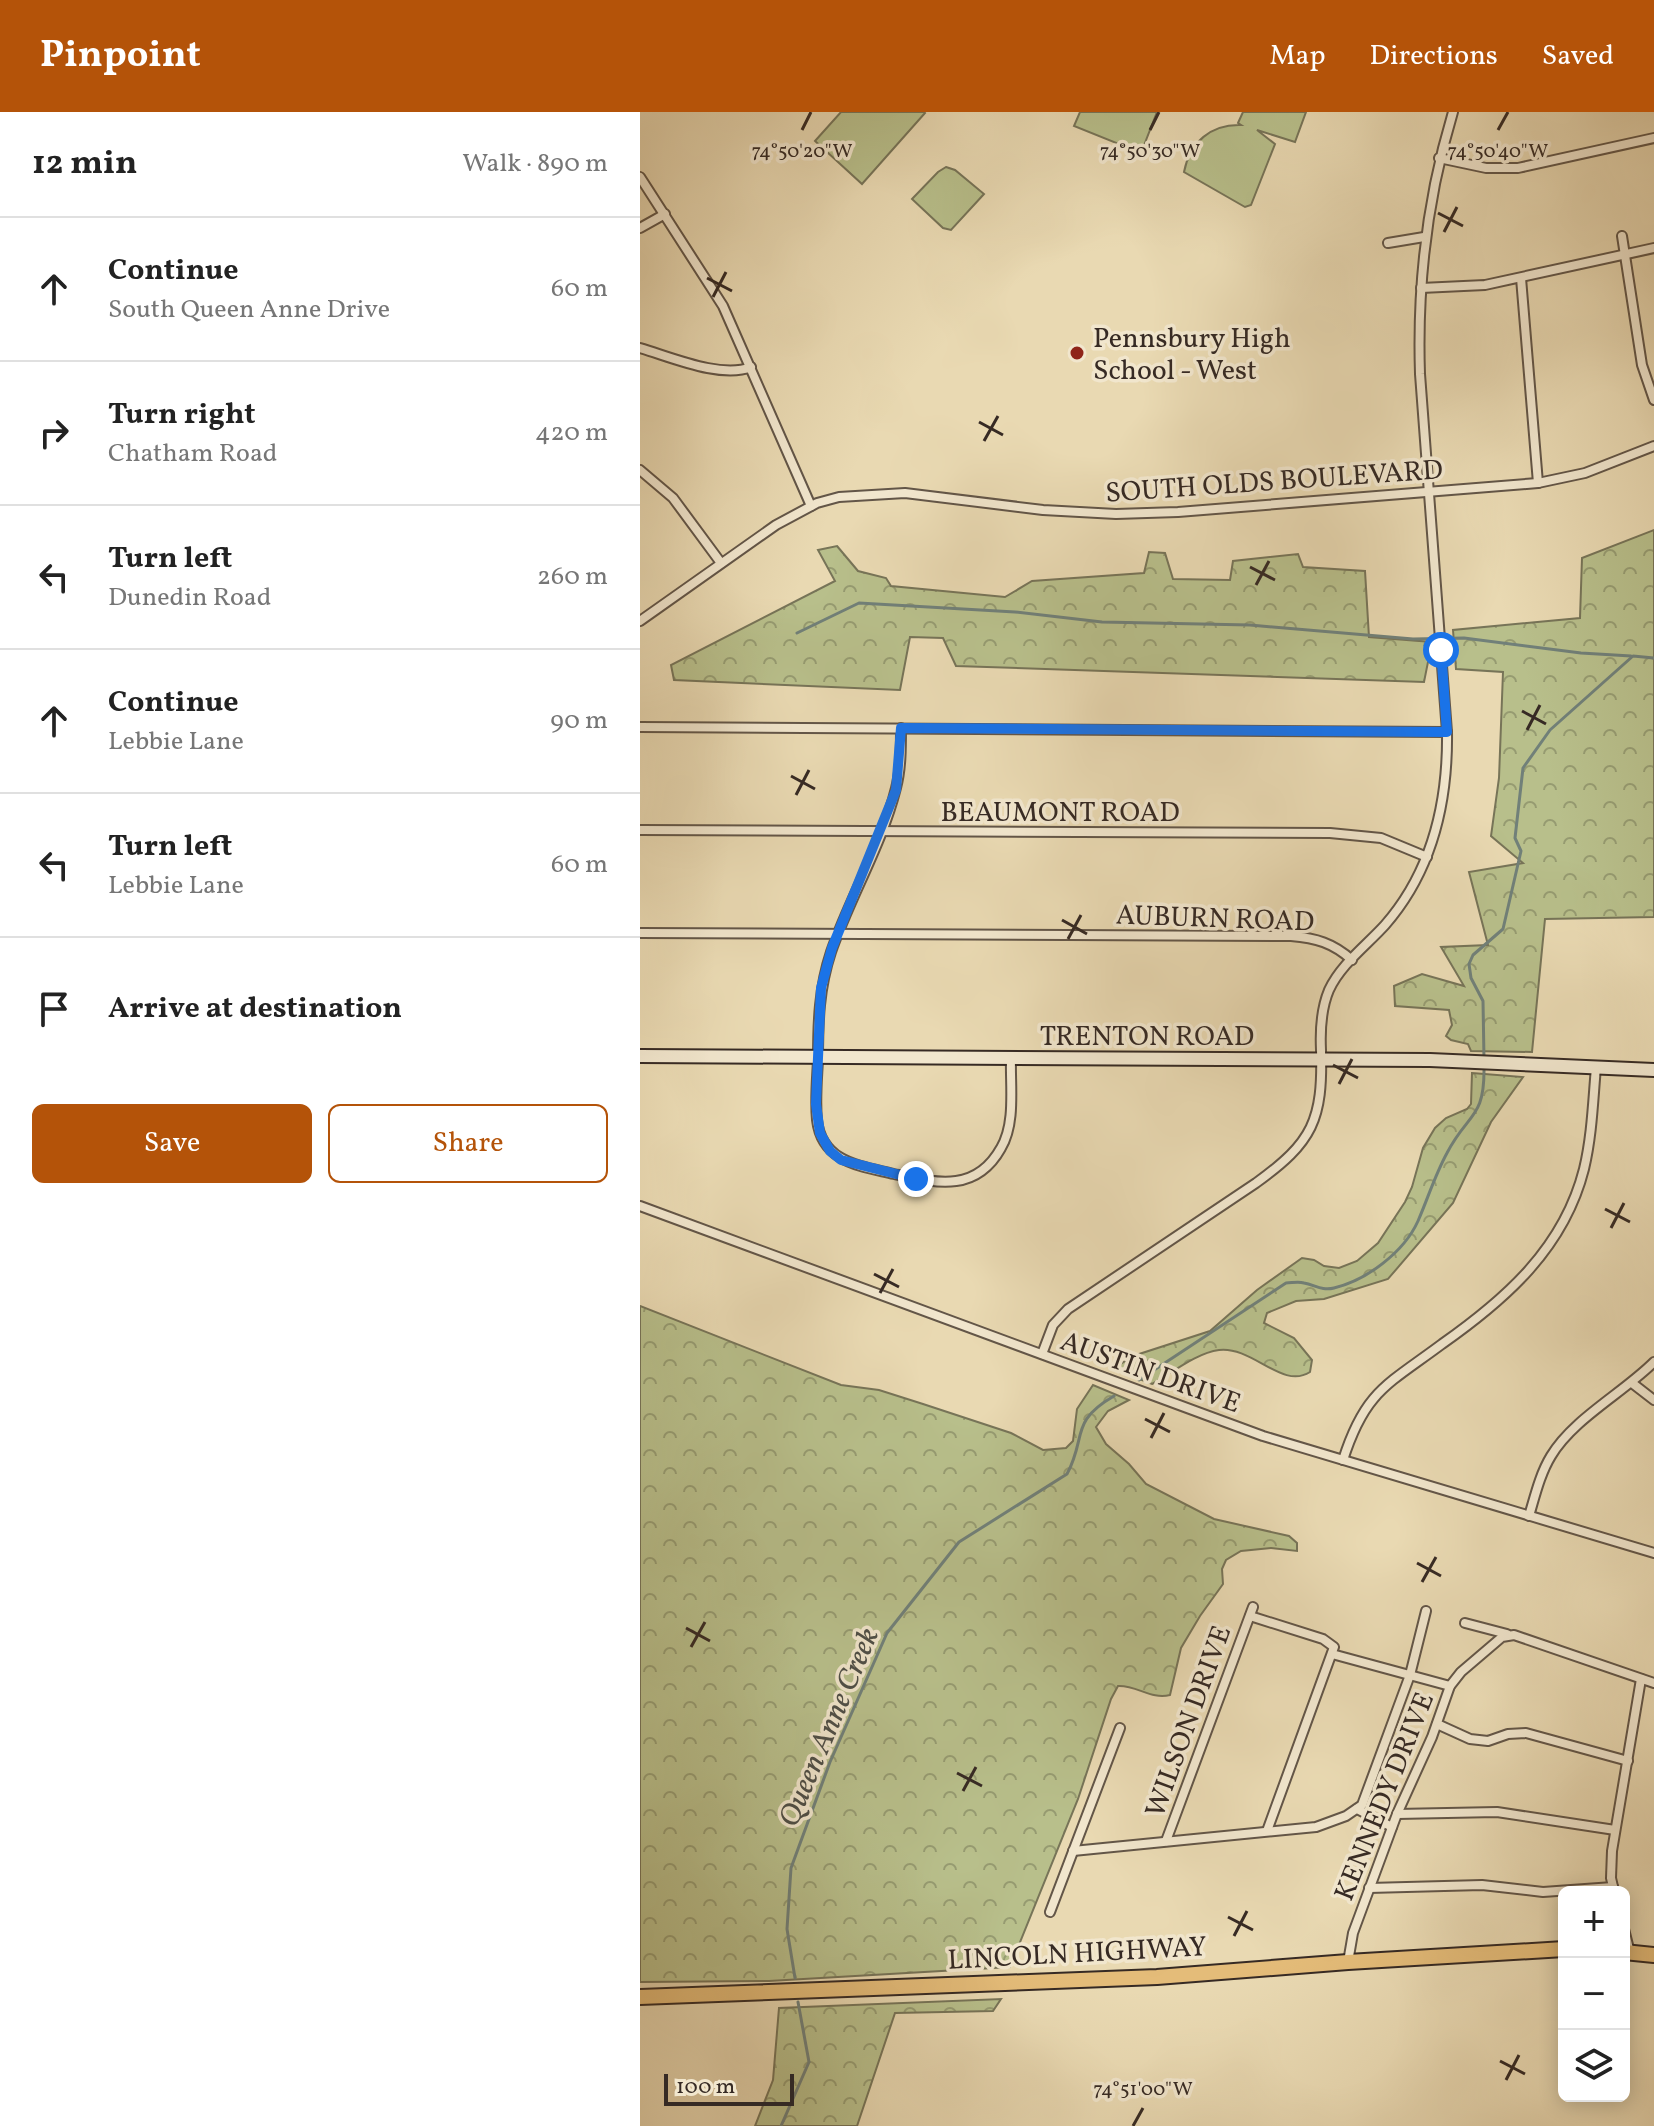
<!DOCTYPE html>
<meta charset="utf-8">
<style>
body{margin:0;font-family:Vollkorn,serif;background:#f2f2f2;color:#222}
.controls{position:absolute;right:24px;bottom:24px;display:grid;overflow:hidden;border-radius:12px;box-shadow:0 4px 20px #0003}
.controls button{width:72px;height:72px;display:grid;place-items:center;padding:0;border:0;border-bottom:2px solid #e0e0e0;background:#fff;color:#222;font:40px sans-serif}
.scale{position:absolute;left:24px;bottom:20px;width:130px;box-sizing:border-box;padding-left:8px;border:4px solid #362a24;border-top:0;font-size:22px;line-height:28px;white-space:nowrap;color:#362a24;-webkit-text-stroke:6px #f1e6cd;paint-order:stroke}
.stop{position:absolute;width:24px;height:24px;margin:-18px;border:6px solid #1a73e8;border-radius:50%;background:#fff}
.stop.end{background:#1a73e8;border-color:#fff;box-shadow:0 2px 8px #0008}
.list{margin:0;padding:0;list-style:none}
h2{display:flex;justify-content:space-between;align-items:center;height:104px;margin:0;padding:0 32px;font-size:34px}
h2 small{font-size:26px;font-weight:400;color:#767676}
.list li{display:grid;grid-template-columns:52px 1fr auto;gap:24px;align-items:center;box-sizing:border-box;height:144px;padding:0 32px;border-top:2px solid #e0e0e0}
.list b{display:block;font-size:30px;white-space:nowrap}
.list p{margin:0;font-size:26px;white-space:nowrap;color:#767676}
.list em{font-size:26px;font-style:normal;color:#767676}
.actions{display:flex;gap:16px;padding:24px 32px}
.actions a{flex:1;padding:18px 0;border:2px solid #b45309;border-radius:12px;text-align:center;font-size:28px;color:#b45309}
.actions .main{background:#b45309;color:#fff}
.icon{flex:none;width:44px;height:44px;fill:none;stroke:currentColor;stroke-width:2;stroke-linecap:round;stroke-linejoin:round}
.map{position:relative;flex:none;width:1014px;height:2014px;overflow:hidden}
header{display:flex;align-items:center;gap:48px;box-sizing:border-box;height:112px;padding:0 40px;background:#b45309;color:#fff}
header strong{font-size:38px}
nav{display:flex;gap:44px;margin-inline-start:auto;font-size:28px}
main{display:flex}
aside{flex:1;background:#fff}
.map>svg:first-child{display:block}
</style>
<header>
<strong>Pinpoint</strong>
<nav><a>Map</a><a>Directions</a><a>Saved</a></nav>
</header>
<main>
<aside>
<h2>12 min<small>Walk · 890 m</small></h2>
<ul class="list">
<li><svg class="icon" aria-label="ahead" viewBox="0 0 24 24"><path d="M12 20V5M6 11l6-6 6 6"/></svg><div><b>Continue</b><p>South Queen Anne Drive</p></div><em>60 m</em></li>
<li><svg class="icon" aria-label="right" viewBox="0 0 24 24"><path d="M7 20v-9h11M14 6l5 5-5 5"/></svg><div><b>Turn right</b><p>Chatham Road</p></div><em>420 m</em></li>
<li><svg class="icon" aria-label="left" viewBox="0 0 24 24"><path d="M17 20v-9H6M10 6l-5 5 5 5"/></svg><div><b>Turn left</b><p>Dunedin Road</p></div><em>260 m</em></li>
<li><svg class="icon" aria-label="ahead" viewBox="0 0 24 24"><path d="M12 20V5M6 11l6-6 6 6"/></svg><div><b>Continue</b><p>Lebbie Lane</p></div><em>90 m</em></li>
<li><svg class="icon" aria-label="left" viewBox="0 0 24 24"><path d="M17 20v-9H6M10 6l-5 5 5 5"/></svg><div><b>Turn left</b><p>Lebbie Lane</p></div><em>60 m</em></li>
<li><svg class="icon" aria-label="arrive" viewBox="0 0 24 24"><path d="M6 21V4h12l-3 4 3 4H6"/></svg><div><b>Arrive at destination</b></div></li>
</ul>
<div class="actions"><a class="main">Save</a><a>Share</a></div>
</aside>
<div class="map">
<svg width="1014" height="2014" viewBox="0 0 1014 2014">
<defs>
<pattern id="forest-crowns" width="20" height="18" patternUnits="userSpaceOnUse" patternTransform="scale(2)"><rect width="20" height="18" fill="#b8bf8b"/><path d="M2 6a3 3 0 1 1 6 0M12 15a3 3 0 1 1 6 0" fill="none" stroke="#969b71"/></pattern>
</defs>
<rect width="100%" height="100%" fill="#e9d9b2"/>
<filter id="stains"><feTurbulence type="fractalNoise" baseFrequency=".0025" numOctaves="4"/><feColorMatrix values="0 0 0 0 .2 0 0 0 0 .09 0 0 0 0 .02 0 0 0 .5 -.17"/></filter>
<radialGradient id="worn" r=".72"><stop offset=".6" stop-color="#630" stop-opacity="0"/><stop offset="1" stop-color="#630" stop-opacity=".3"/></radialGradient>
<g fill="url(#forest-crowns)" stroke="#777458" stroke-width="2">
<path d="M1014 418V805L905 807 892 940 831 939 828 932 811 928 806 924 812 913 809 898 755 894 754 874 782 862 824 874 801 835 848 833 829 760 883 751 851 724 859 666 863 560 816 557 813 518 940 506 942 446Z"/>
<path d="M197 434 218 459 246 466 251 474 365 485 392 469 504 461 509 440 525 441 533 467 590 468 593 449 658 442 663 455 725 459 729 525 792 530 784 570 316 554 303 526 270 525 260 578 34 568 31 553 195 469 178 438Z"/>
<path d="M832 961 883 965 851 1010 813 1091 748 1167 684 1187 656 1189 627 1201 624 1211 654 1226 672 1248 670 1260C642 1278 613 1234 579 1238 556 1241 532 1261 512 1272L473 1257 493 1244 570 1219 617 1178 662 1146 674 1148 684 1154 699 1156 717 1149 738 1131 765 1090 772 1075 783 1036 795 1016 806 1006 827 997 831 992Z"/>
<path d="M0 1194 201 1273 239 1278 283 1292 371 1321 403 1338 426 1336 433 1329 437 1297 453 1273 489 1288 468 1299 456 1315 466 1332 489 1352 506 1372 574 1407 649 1424 657 1431V1439L631 1436 601 1439 586 1448 582 1457 583 1472 560 1504 541 1536 530 1583C511 1588 497 1573 478 1574L471 1587 438 1687 370 1855 129 1869 0 1870Z"/>
<path d="M361 1887 353 1899 255 1901 217 2014H115L133 1968 139 1896Z"/>
</g>
<g fill="#b8bf8b" stroke="#777458" stroke-width="2">
<path d="M201 0H284L285 1 222 72 175 29Z"/>
<path d="M440 0H517L501 41 434 14Z"/>
<path d="M603 0H666L655 30 617 18 635 32 611 93 605 95 544 60C550 30 571 12 601 13L598 11Z"/>
<path d="M306 55 315 58 344 82 311 118 303 116 272 87 298 60Z"/>
</g>
<g fill="none" stroke-linecap="round" stroke-linejoin="round">
<g stroke="#718079" stroke-width="3">
<path d="M157 521 219 491 375 500 462 510 610 513 773 527 824 526 941 541 991 544"/>
<path d="M844 947 843 889 831 866 829 852 833 843 863 817 881 739 875 726 883 656 910 618 993 544 1014 546"/>
<path d="M499 1268 646 1171C652 1171 658 1169 664 1171 675 1173 682 1179 694 1176 727 1168 764 1140 778 1109 788 1086 795 1063 807 1041 828 1000 845 1008 844 954"/>
<path d="M155 1866 147 1817 151 1756 190 1650 247 1521 319 1430 427 1362C447 1325 429 1310 474 1284"/>
<path d="M141 2014 169 1950 158 1890"/>
</g>
<g stroke="#635648" stroke-width="12">
<g id="street">
<path d="M799 46 846 56H878L1014 26"/>
<path d="M0 65 83 194 171 394"/>
<path d="M0 116 25 102"/>
<path d="M982 124 1002 253 1014 288"/>
<path d="M748 131 784 125"/>
<path d="M881 166 898 371"/>
<path d="M781 176 845 173 1014 136"/>
<path d="M0 236C31 245 81 267 111 255"/>
<path d="M0 358 33 386 81 451"/>
<path d="M0 509 136 413 177 391 199 385 265 381 403 398 476 402 538 400 898 371 945 361 1014 334"/>
<path d="M0 615 807 620"/>
<path d="M261 616C261 636 261 657 256 676 242 733 210 785 191 840 179 876 178 910 178 948 177 968 175 988 177 1008 182 1051 221 1054 254 1062 297 1071 336 1081 361 1036 376 1011 370 973 371 946"/>
<path d="M0 718 690 721 741 726 787 745"/>
<path d="M0 821 651 824C676 826 693 831 712 848"/>
<path d="M0 1094 623 1324 1014 1441"/>
<path d="M402 1242 413 1213 428 1197 616 1071C673 1030 683 1008 681 938 680 917 681 897 689 878 701 852 727 833 745 813 793 758 808 690 807 620L780 262C777 172 787 86 813 0"/>
<path d="M992 1271 1014 1288"/>
<path d="M703 1348C725 1279 747 1273 802 1232 866 1187 924 1136 944 1057 952 1024 953 989 956 955"/>
<path d="M889 1404C895 1384 900 1362 911 1344 933 1307 983 1281 1014 1250"/>
<path d="M610 1504 683 1527 694 1535 627 1719"/>
<path d="M825 1511 867 1522"/>
<path d="M692 1542 810 1574"/>
<path d="M797 1612 830 1627 848 1629 868 1622 886 1621 988 1649"/>
<path d="M717 1697 752 1715"/>
<path d="M757 1702 857 1700 975 1718"/>
<path d="M526 1729 613 1495"/>
<path d="M433 1739 676 1715 706 1704 722 1693 770 1563 786 1499"/>
<path d="M729 1776 842 1773 903 1780 973 1775"/>
<path d="M974 1779 971 1766 972 1739 1001 1567"/>
<path d="M410 1800 480 1616"/>
<path d="M984 1817 990 1841"/>
<path d="M708 1850 713 1821 757 1702 792 1625 810 1574 821 1560 862 1525 874 1523 1014 1571"/>
</g>
</g>
<g stroke="#362a24" stroke-width="16">
<path id="secondary" d="M0 944 790 948 1014 958"/>
</g>
<g stroke="#362a24" stroke-width="18">
<g id="primary">
<path d="M984 1840 1014 1843"/>
<path d="M0 1885 517 1865 708 1850 924 1837"/>
</g>
</g>
<use href="#street" stroke="#f1e6cd" stroke-width="8"/>
<use href="#secondary" stroke="#f1e6cd" stroke-width="12"/>
<use href="#primary" stroke="#e4bc79" stroke-width="14"/>
</g>
<g fill="none" stroke-linecap="round" stroke-linejoin="round">
<path stroke="#1a73e8" stroke-width="10" d="M276 1067 201 1048 190 1039 180 1021 176 992 181 876 192 836 256 678 261 616 807 620 801 538"/>
</g>
<path fill="none" stroke="#362a24" stroke-width="3" d="M162 18 171 0M510 18 519 0M858 18 868 0M798 101 823 114M804 120 817 95M67 166 92 179M73 185 86 160M339 310 363 323M344 329 358 304M610 455 635 468M616 473 629 449M882 599 906 612M887 618 900 593M151 664 175 677M156 683 169 658M422 808 447 822M428 827 441 803M693 953 718 966M699 972 712 947M965 1097 990 1110M971 1116 984 1091M234 1162 259 1175M240 1181 253 1157M505 1307 530 1320M511 1326 524 1301M777 1451 801 1464M782 1470 796 1445M46 1516 70 1529M51 1535 65 1510M317 1661 342 1674M323 1679 336 1655M588 1805 613 1818M594 1824 607 1799M860 1949 885 1962M866 1968 879 1943M493 2014 503 1996"/>
<circle fill="#8f2418" stroke="#f1e6cd" stroke-width="3" cx="437" cy="241" r="8"/>
<g text-anchor="middle" stroke-width="7" stroke-linejoin="round" paint-order="stroke">
<g font-size="28" fill="#362a24" stroke="#f1e6cd" text-anchor="start">
<text x="453" y="235">Pennsbury High<tspan x="453" dy="32">School - West</tspan></text>
</g>
<g font-size="28" fill="#362a24" stroke="#f1e6cd">
<text transform="translate(634 368) rotate(-4)" y="10">SOUTH OLDS BOULEVARD</text>
<text x="420" y="709">BEAUMONT ROAD</text>
<text transform="translate(575 805) rotate(2)" y="10">AUBURN ROAD</text>
<text x="507" y="933">TRENTON ROAD</text>
<text transform="translate(511 1259) rotate(20)" y="10">AUSTIN DRIVE</text>
<text transform="translate(547 1609) rotate(-70)" y="10">WILSON DRIVE</text>
<text transform="translate(743 1684) rotate(-68)" y="10">KENNEDY DRIVE</text>
<text transform="translate(437 1840) rotate(-3)" y="10">LINCOLN HIGHWAY</text>
</g>
<g font-size="30" font-style="italic" fill="#4e4e47" stroke="#f1e6cd">
<text transform="translate(188 1615) rotate(-67)" y="10">Queen Anne Creek</text>
</g>
</g>
<g font-size="20" text-anchor="middle" fill="#362a24" stroke="#f1e6cd" stroke-width="7" stroke-linejoin="round" paint-order="stroke">
<text x="162" y="45">74°50'20"W</text>
<text x="510" y="45">74°50'30"W</text>
<text x="858" y="45">74°50'40"W</text>
<text x="503" y="1983">74°51'00"W</text>
</g>
<rect width="100%" height="100%" filter="url(#stains)"/>
<rect width="100%" height="100%" fill="url(#worn)"/>
</svg>
<div class="controls">
<button>+</button>
<button>−</button>
<button><svg class="icon" aria-label="layers" viewBox="0 0 24 24"><path d="M12 4l9 5-9 5-9-5zM3 14l9 5 9-5"/></svg></button>
</div>
<div class="scale">100 m</div>
<div class="stop" style="left:801px;top:538px"></div>
<div class="stop end" style="left:276px;top:1067px"></div>
</div>
</main>
